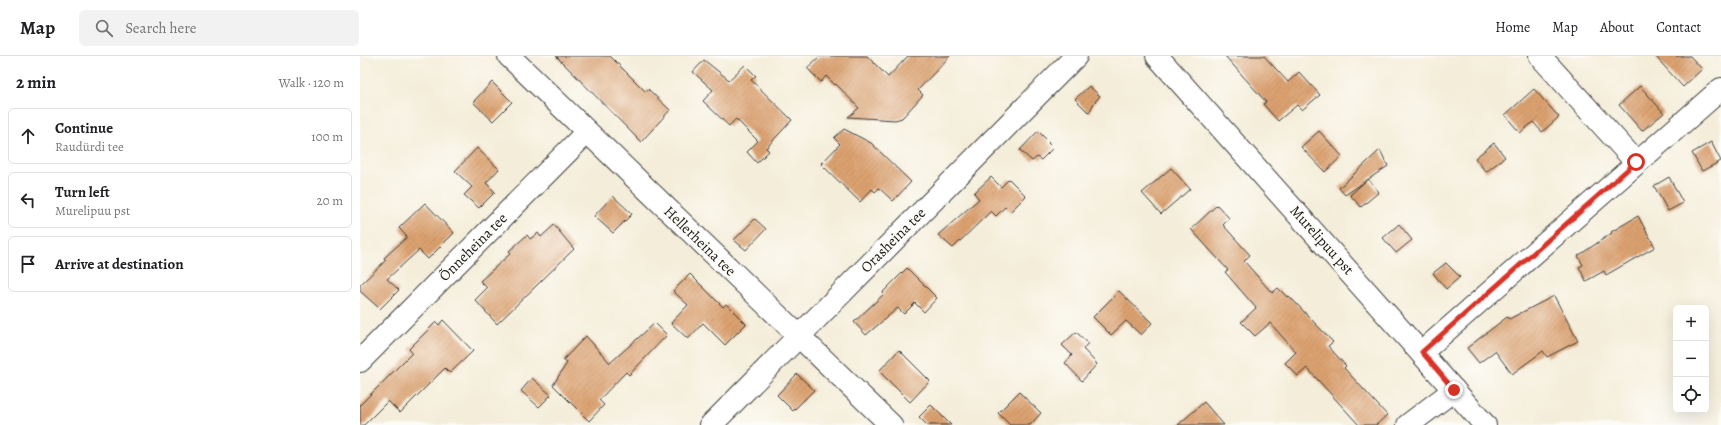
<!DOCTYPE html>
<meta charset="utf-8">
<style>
body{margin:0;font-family:Alegreya,serif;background:#f2f2f2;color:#202124}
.controls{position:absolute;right:12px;bottom:12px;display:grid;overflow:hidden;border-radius:6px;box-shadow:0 4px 16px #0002}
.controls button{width:36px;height:36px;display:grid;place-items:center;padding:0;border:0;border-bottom:1px solid #e0e0e0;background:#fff;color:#202124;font:20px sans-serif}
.stop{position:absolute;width:12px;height:12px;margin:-9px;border:3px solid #d93025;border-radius:50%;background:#fff}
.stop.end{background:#d93025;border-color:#fff;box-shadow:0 1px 4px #0008}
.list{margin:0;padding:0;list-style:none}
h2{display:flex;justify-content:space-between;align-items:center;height:52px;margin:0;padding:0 16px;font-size:17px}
h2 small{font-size:13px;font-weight:400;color:#757577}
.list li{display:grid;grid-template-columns:26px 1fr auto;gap:12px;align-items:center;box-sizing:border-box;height:56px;margin:0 8px 8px;padding:0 8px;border:1px solid #e0e0e0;border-radius:6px}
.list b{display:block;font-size:15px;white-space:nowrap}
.list p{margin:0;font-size:13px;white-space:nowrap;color:#757577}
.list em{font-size:13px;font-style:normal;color:#757577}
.icon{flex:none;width:22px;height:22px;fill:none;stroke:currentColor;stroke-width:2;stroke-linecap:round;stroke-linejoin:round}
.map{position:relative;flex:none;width:1361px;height:369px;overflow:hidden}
header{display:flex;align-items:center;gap:24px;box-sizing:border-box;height:56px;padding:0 20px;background:#fff;border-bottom:1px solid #e0e0e0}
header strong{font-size:19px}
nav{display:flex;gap:22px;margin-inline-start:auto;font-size:14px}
.search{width:280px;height:36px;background:#f2f2f2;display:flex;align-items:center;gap:10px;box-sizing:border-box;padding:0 14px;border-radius:6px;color:#757577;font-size:15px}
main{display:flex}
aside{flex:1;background:#fff}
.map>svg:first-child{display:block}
</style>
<header>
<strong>Map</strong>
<div class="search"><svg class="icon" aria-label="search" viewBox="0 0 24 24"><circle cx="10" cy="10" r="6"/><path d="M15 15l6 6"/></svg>Search here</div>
<nav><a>Home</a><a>Map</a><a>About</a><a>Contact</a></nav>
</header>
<main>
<aside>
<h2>2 min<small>Walk · 120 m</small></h2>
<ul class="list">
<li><svg class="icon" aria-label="ahead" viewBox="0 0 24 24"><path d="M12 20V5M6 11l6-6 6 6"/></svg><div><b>Continue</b><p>Raudürdi tee</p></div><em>100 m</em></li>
<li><svg class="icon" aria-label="left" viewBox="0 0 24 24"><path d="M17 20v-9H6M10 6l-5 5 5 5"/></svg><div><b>Turn left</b><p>Murelipuu pst</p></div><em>20 m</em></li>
<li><svg class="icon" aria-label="arrive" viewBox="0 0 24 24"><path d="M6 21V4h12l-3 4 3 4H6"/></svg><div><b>Arrive at destination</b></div></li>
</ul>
</aside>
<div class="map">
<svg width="1361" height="369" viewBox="0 0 1361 369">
<defs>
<pattern id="building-hatch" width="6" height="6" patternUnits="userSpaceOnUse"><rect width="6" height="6" fill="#dca170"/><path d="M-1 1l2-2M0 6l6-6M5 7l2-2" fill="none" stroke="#bc8a60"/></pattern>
</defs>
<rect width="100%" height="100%" fill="#fdfcf7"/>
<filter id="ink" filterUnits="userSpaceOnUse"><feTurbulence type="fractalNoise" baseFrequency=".025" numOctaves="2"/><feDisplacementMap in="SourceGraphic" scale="8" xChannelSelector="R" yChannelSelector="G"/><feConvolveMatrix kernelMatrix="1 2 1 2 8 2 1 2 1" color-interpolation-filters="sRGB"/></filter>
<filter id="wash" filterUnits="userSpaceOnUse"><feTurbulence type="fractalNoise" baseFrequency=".012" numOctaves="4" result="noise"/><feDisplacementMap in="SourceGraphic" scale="16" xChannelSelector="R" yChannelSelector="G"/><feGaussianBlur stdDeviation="0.9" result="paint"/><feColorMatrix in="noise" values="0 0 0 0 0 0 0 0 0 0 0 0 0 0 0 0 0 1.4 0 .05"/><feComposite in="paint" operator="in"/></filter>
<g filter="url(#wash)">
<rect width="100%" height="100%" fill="#f4edd9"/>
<g id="blocks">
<g fill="url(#building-hatch)">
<path d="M196 0H250L286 36 288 33 310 54 281 86Z"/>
<path d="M460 0H507L528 21 548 0H590L558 34 563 39 542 62 535 64 488 61 499 52 476 28 475 29 466 20 461 26 447 12Z"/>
<path d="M865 0H904L928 26 939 16 960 39 942 54 937 49 918 65 903 48 906 46Z"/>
<path d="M1295 0H1330L1342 13 1323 31Z"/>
<path d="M344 4 369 24 385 9 396 20 391 24 432 64 406 92 409 95 397 107 387 96 398 85 376 63 369 70 343 45 353 34 333 16Z"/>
<path d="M132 26 152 46 133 65 113 46Z"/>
<path d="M729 30 740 40 734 47 729 57 715 43Z"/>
<path d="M1280 30 1304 57 1282 75 1259 49Z"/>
<path d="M1174 33 1199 61 1182 76 1173 66 1160 77 1145 59Z"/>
<path d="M484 73 511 87 551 126 533 145 519 132 515 136 512 133 500 146 461 108 480 88 474 82Z"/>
<path d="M678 75 689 86 688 87 693 92 681 104 677 101 672 105 660 94Z"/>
<path d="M959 75 982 100 965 116 941 91Z"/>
<path d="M1351 86 1361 105 1342 115 1332 97Z"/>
<path d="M1134 87 1145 101 1126 116 1115 102Z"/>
<path d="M117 92 139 113 126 127 135 136 119 152 104 139 112 131 95 115Z"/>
<path d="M1020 94 1028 110 985 139 979 132Z"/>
<path d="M811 112 830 133 801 158 782 137Z"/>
<path d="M631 121 641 131 649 123 666 140 650 156 645 151 636 160 631 155 593 192 578 179 619 143 614 137Z"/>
<path d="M1309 121 1323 147 1308 155 1294 130Z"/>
<path d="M1008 123 1019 136 1001 151 990 139Z"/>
<path d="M253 140 272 158 253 177 234 160Z"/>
<path d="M65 147 94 177 68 203 59 194 27 223 39 234 20 253 0 235V229L26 204 24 202 47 181 39 172Z"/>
<path d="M857 149 869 162 863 169 890 199 884 205 912 237 918 232 927 241 929 240 973 286 968 290 986 310 984 312 1027 359 1016 369H999L947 312 938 320 925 307 936 296 910 267 895 280 881 266 896 252 865 216 868 214 831 173Z"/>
<path d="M1278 160 1295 191 1246 219 1244 215 1226 225 1219 211 1223 209 1218 200 1252 177 1251 176Z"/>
<path d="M395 163 406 173 386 194 374 184Z"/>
<path d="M1039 168 1052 184 1036 197 1023 182Z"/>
<path d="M194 169 214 193 137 268 115 244 127 232 120 225 151 197 149 195 167 179 170 183 178 177 181 181Z"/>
<path d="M1086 207 1100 221 1086 233 1073 217Z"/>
<path d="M547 212 577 242 564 256 555 247 544 258 538 252 506 279 494 266 524 238 523 236Z"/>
<path d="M330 218 363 251 366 248 386 268 365 289 343 267 328 283 311 267 328 249 313 235Z"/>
<path d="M759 235 792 267 781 279 766 265 751 279 733 261Z"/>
<path d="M1194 240 1218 285 1187 301 1183 295 1152 318 1135 295 1119 307 1107 292 1147 261 1149 263Z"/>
<path d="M83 264 113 295 90 317 85 312 40 357 28 345 4 369H0V349L52 297 49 293 76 266 79 269Z"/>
<path d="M295 267 307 279 269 319 266 316 239 344 244 349 229 365 193 329 207 307 203 304 226 280 250 307Z"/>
<path d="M716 276 728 287 723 293 737 308 722 325 705 307 712 299 702 289Z"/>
<path d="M539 294 570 325 550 346 519 315Z"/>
<path d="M437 318 454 334 433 355 417 339Z"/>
<path d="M172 322 191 339 179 351 161 335Z"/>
<path d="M659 336 681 357 670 369H650L638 357Z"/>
<path d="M844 346 864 369H818Z"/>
<path d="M571 349 591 369H567L559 361Z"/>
</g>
</g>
</g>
<g filter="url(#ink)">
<use href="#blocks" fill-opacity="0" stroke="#3c3b38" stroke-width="1"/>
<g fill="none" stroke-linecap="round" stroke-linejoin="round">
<g stroke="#3c3b38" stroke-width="24">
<g id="minor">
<path d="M149 0 531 369"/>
<path d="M797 0 1125 369"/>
<path d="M1180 0 1276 106"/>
<path d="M1062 296 1361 33"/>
<path d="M0 305 227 76"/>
<path d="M351 369 716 0"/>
<path d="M1048 369 1094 334"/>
</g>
</g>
<use href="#minor" stroke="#fff" stroke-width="22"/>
</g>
</g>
<g fill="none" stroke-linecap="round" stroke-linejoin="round" filter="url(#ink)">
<path stroke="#d93025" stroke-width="5" d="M1094 334 1062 296 1276 106"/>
</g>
<g text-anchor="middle" stroke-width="3.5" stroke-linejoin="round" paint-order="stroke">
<g font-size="15" fill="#1c1c1c" stroke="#fdfcf7">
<text transform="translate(533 184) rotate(-45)" y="5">Orasheina tee</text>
<text transform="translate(962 184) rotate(48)" y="5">Murelipuu pst</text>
<text transform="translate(340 185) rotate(44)" y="5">Hellerheina tee</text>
<text transform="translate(113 191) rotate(-45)" y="5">Õnneheina tee</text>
</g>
</g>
</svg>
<div class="controls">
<button>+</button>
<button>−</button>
<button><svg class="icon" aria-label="locate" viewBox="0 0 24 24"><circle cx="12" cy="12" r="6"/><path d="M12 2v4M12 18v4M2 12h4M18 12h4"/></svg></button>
</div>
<div class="stop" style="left:1276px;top:106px"></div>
<div class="stop end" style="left:1094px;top:334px"></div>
</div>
</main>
